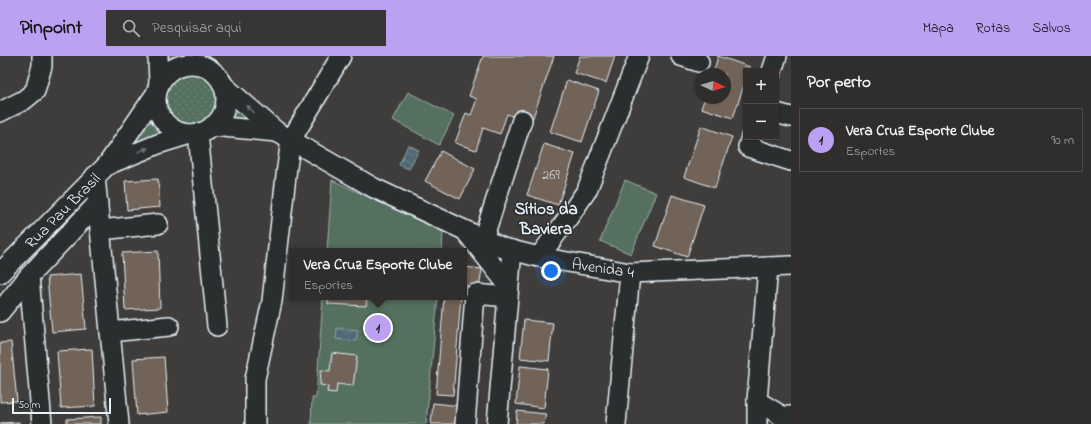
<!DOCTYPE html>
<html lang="pt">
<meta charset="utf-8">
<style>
body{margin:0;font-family:"Indie Flower",sans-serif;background:#373634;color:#f1f3f6}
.controls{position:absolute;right:12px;top:12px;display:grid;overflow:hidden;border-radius:0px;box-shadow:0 1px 3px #0004}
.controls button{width:36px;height:36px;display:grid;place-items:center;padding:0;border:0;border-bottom:1px solid #4a4a48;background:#2f2e2c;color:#f1f3f6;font:20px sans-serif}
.compass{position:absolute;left:695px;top:12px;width:36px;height:36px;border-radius:50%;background:#2f2e2c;box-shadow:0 1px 3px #0004;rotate:94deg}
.scale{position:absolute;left:12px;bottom:10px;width:99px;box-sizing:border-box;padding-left:4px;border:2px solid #e8f1f8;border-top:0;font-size:11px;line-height:14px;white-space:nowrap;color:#e8f1f8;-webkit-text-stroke:3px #2a2d2e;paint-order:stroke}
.you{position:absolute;left:551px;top:215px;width:14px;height:14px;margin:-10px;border:3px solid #fff;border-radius:50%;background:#1a73e8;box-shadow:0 0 0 6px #1a73e833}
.badge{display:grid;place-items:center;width:26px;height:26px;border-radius:50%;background:#bca0f2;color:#111;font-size:13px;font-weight:700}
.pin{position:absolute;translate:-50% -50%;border:2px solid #fff;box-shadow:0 1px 4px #0006}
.popup{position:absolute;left:289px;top:192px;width:178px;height:52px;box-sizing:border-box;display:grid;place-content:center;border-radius:0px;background:#2f2e2c;filter:drop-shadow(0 1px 3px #0005);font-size:13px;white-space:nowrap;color:#a7a8a9}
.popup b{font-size:15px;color:#f1f3f6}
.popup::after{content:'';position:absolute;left:50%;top:100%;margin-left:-8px;border:8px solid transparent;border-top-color:#2f2e2c}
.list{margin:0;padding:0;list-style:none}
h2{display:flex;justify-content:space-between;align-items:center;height:52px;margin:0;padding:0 16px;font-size:17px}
h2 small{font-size:13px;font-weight:400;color:#a7a8a9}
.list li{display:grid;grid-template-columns:26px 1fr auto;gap:12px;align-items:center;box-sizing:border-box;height:64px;margin:0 8px 8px;padding:0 8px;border:1px solid #4a4a48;border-radius:0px}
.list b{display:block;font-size:15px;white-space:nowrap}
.list p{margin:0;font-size:13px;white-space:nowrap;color:#a7a8a9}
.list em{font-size:13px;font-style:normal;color:#a7a8a9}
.icon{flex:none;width:22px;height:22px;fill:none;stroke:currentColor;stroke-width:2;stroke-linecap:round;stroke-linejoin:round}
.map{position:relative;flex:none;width:791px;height:368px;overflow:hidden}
header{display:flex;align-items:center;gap:24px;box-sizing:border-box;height:56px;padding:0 20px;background:#bca0f2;color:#111}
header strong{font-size:19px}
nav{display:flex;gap:22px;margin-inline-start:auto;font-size:14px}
.search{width:280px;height:36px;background:#373634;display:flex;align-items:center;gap:10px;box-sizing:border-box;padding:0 14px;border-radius:0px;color:#a7a8a9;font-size:15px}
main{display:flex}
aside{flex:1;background:#2f2e2c}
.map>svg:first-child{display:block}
</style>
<header>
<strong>Pinpoint</strong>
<div class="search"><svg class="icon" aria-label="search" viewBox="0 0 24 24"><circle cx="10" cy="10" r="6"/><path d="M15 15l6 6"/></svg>Pesquisar aqui</div>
<nav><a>Mapa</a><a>Rotas</a><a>Salvos</a></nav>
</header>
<main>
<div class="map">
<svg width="791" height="368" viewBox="0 0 791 368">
<defs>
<pattern id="park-dots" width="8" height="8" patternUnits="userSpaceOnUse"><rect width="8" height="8" fill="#54705e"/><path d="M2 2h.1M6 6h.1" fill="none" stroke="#6d8576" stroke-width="1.8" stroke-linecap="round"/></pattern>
<pattern id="water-waves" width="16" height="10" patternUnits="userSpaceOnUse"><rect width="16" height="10" fill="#4f6a74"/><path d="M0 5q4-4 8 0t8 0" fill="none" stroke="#688089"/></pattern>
</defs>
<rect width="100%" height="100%" fill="#3f3d3b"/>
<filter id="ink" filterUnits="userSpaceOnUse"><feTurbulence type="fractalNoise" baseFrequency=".025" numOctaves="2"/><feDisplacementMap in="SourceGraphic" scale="8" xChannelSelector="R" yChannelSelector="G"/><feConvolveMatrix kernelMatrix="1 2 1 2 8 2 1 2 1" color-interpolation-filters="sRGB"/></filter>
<g filter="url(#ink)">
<g fill="url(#park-dots)" stroke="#9eb0ab">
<path d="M163 0H190L193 3C181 5 174 8 164 16Z"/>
<circle cx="191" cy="43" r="27"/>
<path d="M229 41 274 77 225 62 229 52Z"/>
<path d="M151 53C153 65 158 72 170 77L121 97Z"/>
</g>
<g fill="#54705e" stroke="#9eb0ab">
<path d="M408 36 454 60 439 89 393 64Z"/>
<path d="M332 124 443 176 442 195H327Z"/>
<path d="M625 124 656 137 631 198 600 185Z"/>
<path d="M323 241H438L426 368H311L312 342H316Z"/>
</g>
<g fill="url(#water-waves)" stroke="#8ca0a9">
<path d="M408 89 419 94 409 113 399 109Z"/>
<path d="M337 272 358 274 356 285 336 283Z"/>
</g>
<g fill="#716358" stroke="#e8f1f8">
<path d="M483 0H554L531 67 507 58 500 78 483 72 476 94 455 87 466 57 471 59 477 43 469 40Z"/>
<path d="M580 0H615L606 27 574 17Z"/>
<path d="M718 0 750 11 748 15H746V23L733 62 701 52 705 42H725V18H713Z"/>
<path d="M567 24 599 35 582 86 550 76Z"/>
<path d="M701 70 732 81 715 132 684 121Z"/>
<path d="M544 88 575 98 558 149 527 139Z"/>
<path d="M441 95 475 113 460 143 425 125Z"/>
<path d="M158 123 160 151 127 154 125 125Z"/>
<path d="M672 139 704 149 687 201 655 190Z"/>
<path d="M158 195 160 252 125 254 122 197Z"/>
<path d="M464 211 482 213 479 232 464 229Z"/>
<path d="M81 218 86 273 52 276 47 221Z"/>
<path d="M328 241H367L366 250 328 248Z"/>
<path d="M444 241H461L453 339 436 338Z"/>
<path d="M524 264 553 267 549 305 520 302Z"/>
<path d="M11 286 17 345 0 346V287Z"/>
<path d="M92 293 95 350 61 352 57 295Z"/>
<path d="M332 297 357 300 353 330 337 328 336 337 327 336 328 330 320 329 321 314 330 315Z"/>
<path d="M164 301 168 356 137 359 133 303Z"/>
<path d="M520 310 548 313 544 352 516 348Z"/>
<path d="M433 347 461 350 459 368H431Z"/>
<path d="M517 355 546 358 544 368H516Z"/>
<path d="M101 361V368H67V363Z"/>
<path d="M19 366V368H0V367Z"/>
</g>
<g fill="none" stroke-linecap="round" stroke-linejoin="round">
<g stroke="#e8f1f8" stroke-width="22">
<g id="minor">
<path d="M158 0 159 29"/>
<path d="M681 0 699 6"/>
<circle cx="191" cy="43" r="35"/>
<path d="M772 15 777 0"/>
<path d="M223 29 277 76 374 132 503 192 539 201 630 217 791 210"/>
<path d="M0 56 24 44 35 35 42 10V0"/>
<path d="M776 57 791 61"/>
<path d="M212 70 277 76"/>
<path d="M198 77 217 270"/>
<path d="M751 81 748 91 791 105"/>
<path d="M107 109 158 88 190 78"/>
<path d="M95 120 119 368"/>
<path d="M100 174 158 168"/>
<path d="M467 177 508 229"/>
<path d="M483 183 522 64"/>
<path d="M539 201 568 162 587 134 639 0"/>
<path d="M0 217 107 109 157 36"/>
<path d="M29 220 42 368"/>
<path d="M0 256 29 220 98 147"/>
<path d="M110 276 169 270"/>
<path d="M757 345 782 360H791"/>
<path d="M255 368V323L272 245 287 111 291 84 341 0"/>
<path d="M465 368 475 238 508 241"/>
<path d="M497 368 512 194"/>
<path d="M616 368 630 217"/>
<path d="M757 368V345L768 211"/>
</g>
</g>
<use href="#minor" stroke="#2a2d2e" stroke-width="19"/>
</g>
<defs><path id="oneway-solid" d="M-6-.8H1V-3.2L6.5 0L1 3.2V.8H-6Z"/></defs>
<g fill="#6c7275">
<use href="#oneway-solid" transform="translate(250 53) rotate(-140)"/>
<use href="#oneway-solid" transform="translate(143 94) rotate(-22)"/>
</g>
</g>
<g text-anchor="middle" stroke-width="3" stroke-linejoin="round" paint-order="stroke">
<g font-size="14" fill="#caced0">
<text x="551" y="123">269</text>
</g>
<g font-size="16" fill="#e8f1f8" stroke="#2a2d2e">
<text transform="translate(62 154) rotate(-45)" y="6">Rua Pau Brasil</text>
<text transform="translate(603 211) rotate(8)" y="6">Avenida 4</text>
</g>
<g font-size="17" font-weight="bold" fill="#e8f1f8" stroke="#2a2d2e">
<text x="546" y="158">Sítios da<tspan x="546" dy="20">Baviera</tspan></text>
</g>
</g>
</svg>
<div class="controls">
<button>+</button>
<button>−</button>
</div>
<svg class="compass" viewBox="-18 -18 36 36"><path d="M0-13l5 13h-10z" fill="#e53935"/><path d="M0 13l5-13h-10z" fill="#a7a8a9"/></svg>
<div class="scale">50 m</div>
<div class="you"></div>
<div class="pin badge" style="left:378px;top:272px">1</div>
<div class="popup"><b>Vera Cruz Esporte Clube</b>Esportes</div>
</div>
<aside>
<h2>Por perto<small></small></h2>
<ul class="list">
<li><span class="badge">1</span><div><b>Vera Cruz Esporte Clube</b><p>Esportes</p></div><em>90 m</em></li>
</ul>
</aside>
</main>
